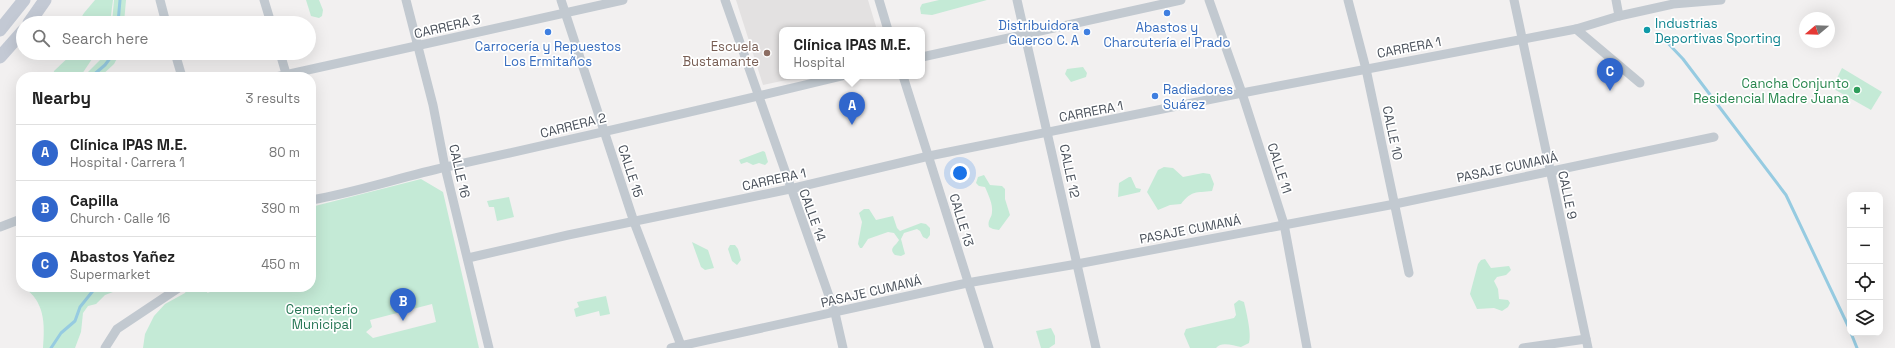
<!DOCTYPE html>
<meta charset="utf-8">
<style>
body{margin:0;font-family:"Space Grotesk",sans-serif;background:#f2f2f2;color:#222}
.controls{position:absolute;right:12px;bottom:12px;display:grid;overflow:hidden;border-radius:8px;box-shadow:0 4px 16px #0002}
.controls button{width:36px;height:36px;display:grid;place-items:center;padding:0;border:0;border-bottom:1px solid #e0e0e0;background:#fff;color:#222;font:20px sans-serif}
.compass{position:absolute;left:1799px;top:12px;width:36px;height:36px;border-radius:50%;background:#fff;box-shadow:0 4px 16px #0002;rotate:251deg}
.you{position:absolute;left:960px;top:173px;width:14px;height:14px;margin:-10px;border:3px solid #fff;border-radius:50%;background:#1a73e8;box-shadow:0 0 0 6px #1a73e833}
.badge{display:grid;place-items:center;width:26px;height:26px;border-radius:50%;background:#3066cc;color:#fff;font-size:13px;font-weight:700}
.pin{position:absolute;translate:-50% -33px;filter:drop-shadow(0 1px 2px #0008)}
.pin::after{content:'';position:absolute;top:21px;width:14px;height:12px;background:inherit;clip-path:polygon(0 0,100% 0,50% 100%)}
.popup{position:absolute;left:779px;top:27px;width:146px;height:52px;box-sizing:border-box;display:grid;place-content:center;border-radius:8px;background:#fff;filter:drop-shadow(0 1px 3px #0005);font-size:13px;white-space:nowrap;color:#767676}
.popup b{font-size:15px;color:#222}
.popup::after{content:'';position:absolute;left:50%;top:100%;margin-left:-8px;border:8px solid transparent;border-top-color:#fff}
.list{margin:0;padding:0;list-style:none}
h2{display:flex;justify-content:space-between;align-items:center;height:52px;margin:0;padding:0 16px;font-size:17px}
h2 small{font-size:13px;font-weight:400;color:#767676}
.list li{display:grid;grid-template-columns:26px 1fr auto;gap:12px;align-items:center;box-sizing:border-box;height:56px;padding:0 16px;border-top:1px solid #e0e0e0}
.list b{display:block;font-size:15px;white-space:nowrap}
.list p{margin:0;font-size:13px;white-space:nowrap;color:#767676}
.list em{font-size:13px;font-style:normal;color:#767676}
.icon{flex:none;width:22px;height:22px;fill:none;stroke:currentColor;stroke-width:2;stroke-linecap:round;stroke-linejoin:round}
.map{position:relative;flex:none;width:1895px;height:348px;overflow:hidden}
.search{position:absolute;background:#fff;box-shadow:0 4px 16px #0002;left:16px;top:16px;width:300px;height:44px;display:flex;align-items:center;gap:10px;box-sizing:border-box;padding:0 14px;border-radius:22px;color:#767676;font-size:15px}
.panel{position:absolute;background:#fff;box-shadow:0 4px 16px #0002;left:16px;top:72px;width:300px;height:220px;border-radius:16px}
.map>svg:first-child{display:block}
</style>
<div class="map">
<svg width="1895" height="348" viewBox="0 0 1895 348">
<rect width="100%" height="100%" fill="#f2f0f0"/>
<path fill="#e3e1e1" d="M736 0H868L877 30H782V76H805L763 85Z"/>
<g fill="#c4ead6" fill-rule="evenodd">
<path d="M95 0H113L110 23H78L84 13Z"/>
<path d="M114 0H126L124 23H112Z"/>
<path d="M306 0H319L323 10 322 16 319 18 311 16Z"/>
<path d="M939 0H987L932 15 921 14 920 8 922 4Z"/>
<path d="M73 53H96L80 77H53L54 71Z"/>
<path d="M107 53H120L114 64 100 77H83Z"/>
<path d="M1083 67 1087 73 1086 77 1071 82 1065 74 1067 69Z"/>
<path d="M1842 68 1882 92 1871 110 1832 88Z"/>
<path d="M763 151 765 152 768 162 765 165 759 163 753 165 747 162 741 164 739 160Z"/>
<path d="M1164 167 1173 168 1183 177 1203 173 1210 174 1214 184 1212 191C1196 193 1192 190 1181 204L1170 205 1158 210 1147 192 1158 170Z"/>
<path d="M984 175 990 185 1002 186 1005 189V199L1010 215 999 230 993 229 989 227C987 220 992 218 992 212 993 204 988 194 985 187L979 186 976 183 978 177Z"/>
<path d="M1129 177H1131L1136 188 1141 189 1140 192 1118 197 1119 183Z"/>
<path d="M421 179 443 192 479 348H143L145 334 154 316 165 304 185 293 188 287H211L207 293 225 287H311V207ZM432 304 436 322 373 338 366 332 372 327 370 320Z"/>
<path d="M509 197 514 217 497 221 494 207H489L487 201Z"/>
<path d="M864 209H869L876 220 893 216 897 228 900 231 921 223 926 224 930 228V235L927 239 923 237 920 231 917 229 904 233 901 239 905 254 901 256 895 255C888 248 896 246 899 240L894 233 888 232 868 239 862 248H860L858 244 862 222 859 213Z"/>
<path d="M692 242 708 250 714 268 705 270 701 267Z"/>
<path d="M730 245H735L738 249 741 260 737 265 732 261 728 249Z"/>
<path d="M1485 259 1491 268 1509 266 1511 270 1506 275 1497 277 1494 281 1498 289 1499 299 1508 300 1510 303 1508 307 1502 311 1494 308 1477 309 1470 294 1478 264 1481 260Z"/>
<path d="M23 287H45L47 290 54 287H126L105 295 96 304 88 306 83 313 81 332 75 348H43C45 324 45 301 23 287Z"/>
<path d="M606 296 610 314 600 316 599 311 576 317 574 309 579 307 577 302Z"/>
<path d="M1239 300 1244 302C1246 310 1252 335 1249 343L1241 347C1233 346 1222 341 1216 348H1190L1184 334 1186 329 1234 318 1236 315 1234 304Z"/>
<path d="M1051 328 1055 336V344L1049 348H1041L1036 331Z"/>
</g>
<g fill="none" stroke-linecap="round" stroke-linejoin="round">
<g stroke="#96cbe1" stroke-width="3">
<path d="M118 23 120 0"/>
<path d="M1665 40 1683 59 1786 195 1850 330"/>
<path d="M91 77 105 65 114 53"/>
<path d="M1851 333 1857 348"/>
<path d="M51 348 61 333 75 321 80 307 96 287"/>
</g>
<g stroke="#c2c9d0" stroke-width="9">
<path d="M160 0 166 23"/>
<path d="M264 0 271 23"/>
<path d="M406 0 433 105 445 167 489 348"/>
<path d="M561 0 634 222 682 348"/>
<path d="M725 0 835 313 843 348"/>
<path d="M879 0 888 30"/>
<path d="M1017 0 1096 348"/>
<path d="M1209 0 1242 93 1284 224 1307 348"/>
<path d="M1348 0 1366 69 1409 273"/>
<path d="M1514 0 1588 348"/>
<path d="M1616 0 1619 16"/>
<path d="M1576 29 1640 83"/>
<path d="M175 53 182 77"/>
<path d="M280 53 287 77"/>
<path d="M922 57 1181 0"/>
<path d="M903 76 989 348"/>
<path d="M276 77 623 0"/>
<path d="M311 200C357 192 401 177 446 167 578 138 710 108 842 76"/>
<path d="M0 227 21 219"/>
<path d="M468 258 568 235 790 189 929 156 1242 93 1576 29 1619 16 1673 4 1721 0"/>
<path d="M105 348 117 329 180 287"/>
<path d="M671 348 967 283 1077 264 1395 204 1714 137"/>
<path d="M1523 348 1586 339"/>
</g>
<g stroke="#c3c9d4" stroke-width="13">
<path d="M29 23 45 0"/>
<path d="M0 30 24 0"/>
<path d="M0 57 23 31"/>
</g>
</g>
<g fill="#3f7fe0" stroke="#fff" stroke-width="1.5">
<circle cx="1167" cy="13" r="4"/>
<circle cx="548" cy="32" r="4"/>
<circle cx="1087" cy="32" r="4"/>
<circle cx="1155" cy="96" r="4"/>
</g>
<circle fill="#0f9aa8" stroke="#fff" stroke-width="1.5" cx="1647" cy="30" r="4"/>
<circle fill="#8d6e63" stroke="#fff" stroke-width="1.5" cx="767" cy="53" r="4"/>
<circle fill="#2e9e5b" stroke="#fff" stroke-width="1.5" cx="1857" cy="90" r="4"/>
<g text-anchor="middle" stroke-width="3.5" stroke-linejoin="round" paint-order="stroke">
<g font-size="13" fill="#0d838f" stroke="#fff" text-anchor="start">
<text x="1655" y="28">Industrias<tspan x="1655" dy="15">Deportivas Sporting</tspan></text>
</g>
<g font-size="13" fill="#366cbe" stroke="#fff">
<text x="1079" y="30" text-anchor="end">Distribuidora<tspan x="1079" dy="15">Guerco C. A</tspan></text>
<text x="1167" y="32">Abastos y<tspan x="1167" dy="15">Charcutería el Prado</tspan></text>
<text x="548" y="51">Carrocería y Repuestos<tspan x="548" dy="15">Los Ermitaños</tspan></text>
<text x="1163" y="94" text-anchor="start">Radiadores<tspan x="1163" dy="15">Suárez</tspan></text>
</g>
<g font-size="13" fill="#4a515b" stroke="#fff">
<text transform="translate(447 26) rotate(-13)" y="5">CARRERA 3</text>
<text transform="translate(1409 47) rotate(-11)" y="5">CARRERA 1</text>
<text transform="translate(1091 111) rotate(-11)" y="5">CARRERA 1</text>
<text transform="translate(573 125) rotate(-14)" y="5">CARRERA 2</text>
<text transform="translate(1393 133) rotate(78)" y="5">CALLE 10</text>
<text transform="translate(1507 167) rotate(-12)" y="5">PASAJE CUMANÁ</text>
<text transform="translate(1280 168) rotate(72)" y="5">CALLE 11</text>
<text transform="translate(460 171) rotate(77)" y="5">CALLE 16</text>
<text transform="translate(631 171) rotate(72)" y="5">CALLE 15</text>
<text transform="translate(1070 171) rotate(78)" y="5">CALLE 12</text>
<text transform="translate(774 179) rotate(-12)" y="5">CARRERA 1</text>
<text transform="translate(1568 195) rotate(78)" y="5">CALLE 9</text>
<text transform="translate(813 215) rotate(70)" y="5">CALLE 14</text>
<text transform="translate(962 220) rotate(73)" y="5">CALLE 13</text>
<text transform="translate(1190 229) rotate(-11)" y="5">PASAJE CUMANÁ</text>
<text transform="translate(871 291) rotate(-13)" y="5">PASAJE CUMANÁ</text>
</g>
<g font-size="13" fill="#785e54" stroke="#fff" text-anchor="end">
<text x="759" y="51">Escuela<tspan x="759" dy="15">Bustamante</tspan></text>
</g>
<g font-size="13" fill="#27864d" stroke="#fff" text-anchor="end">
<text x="1849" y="88">Cancha Conjunto<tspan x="1849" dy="15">Residencial Madre Juana</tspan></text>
</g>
<g font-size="13" fill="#237452" stroke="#fff">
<text x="322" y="314">Cementerio<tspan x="322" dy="15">Municipal</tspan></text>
</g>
</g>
</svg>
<div class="controls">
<button>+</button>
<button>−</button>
<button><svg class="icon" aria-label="locate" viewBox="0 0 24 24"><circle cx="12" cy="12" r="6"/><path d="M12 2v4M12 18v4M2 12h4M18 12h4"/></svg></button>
<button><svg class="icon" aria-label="layers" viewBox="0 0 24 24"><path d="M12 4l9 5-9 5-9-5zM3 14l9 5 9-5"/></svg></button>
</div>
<svg class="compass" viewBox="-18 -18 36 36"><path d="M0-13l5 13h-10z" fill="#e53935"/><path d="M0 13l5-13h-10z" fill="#767676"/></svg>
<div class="you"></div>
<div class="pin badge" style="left:852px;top:125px">A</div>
<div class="popup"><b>Clínica IPAS M.E.</b>Hospital</div>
<div class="pin badge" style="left:403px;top:321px">B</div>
<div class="pin badge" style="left:1610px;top:91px">C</div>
<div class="search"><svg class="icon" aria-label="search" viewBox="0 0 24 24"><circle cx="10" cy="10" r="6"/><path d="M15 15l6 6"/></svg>Search here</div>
<section class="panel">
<h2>Nearby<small>3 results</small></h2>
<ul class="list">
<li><span class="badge">A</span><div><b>Clínica IPAS M.E.</b><p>Hospital · Carrera 1</p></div><em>80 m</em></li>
<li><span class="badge">B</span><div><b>Capilla</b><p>Church · Calle 16</p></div><em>390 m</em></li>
<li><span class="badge">C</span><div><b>Abastos Yañez</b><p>Supermarket</p></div><em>450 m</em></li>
</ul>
</section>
</div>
